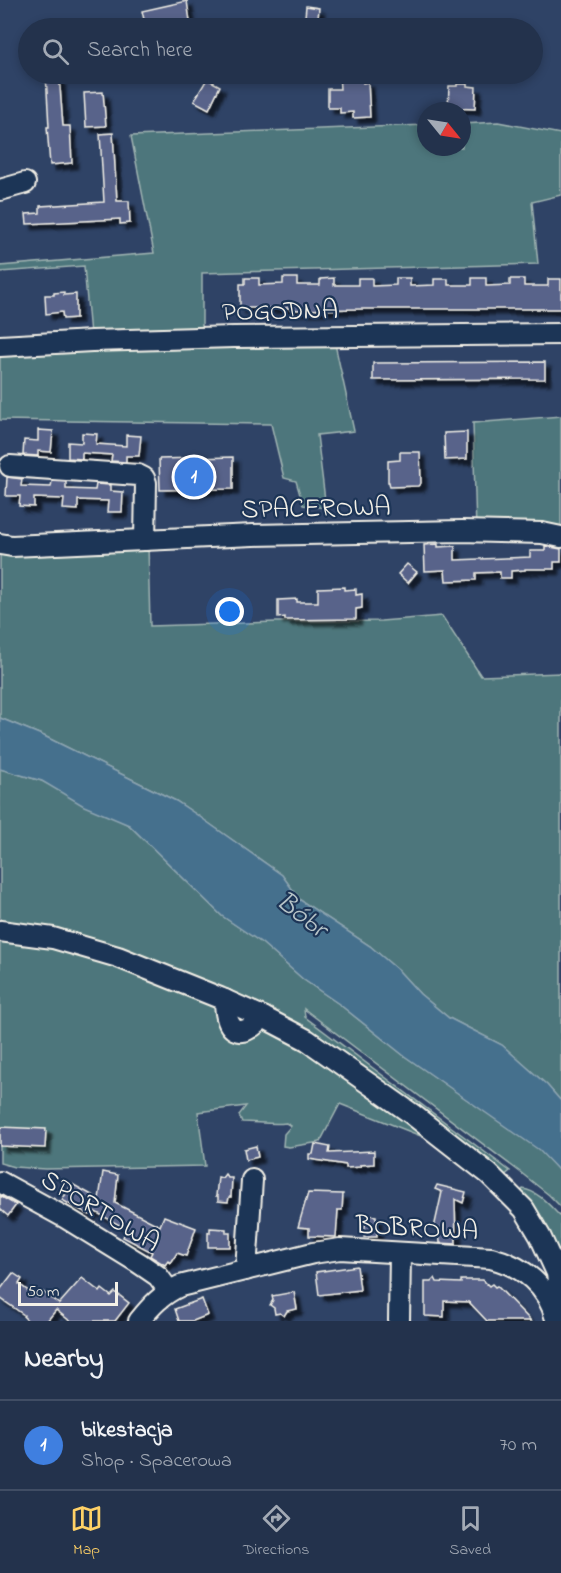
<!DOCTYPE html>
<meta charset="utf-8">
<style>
body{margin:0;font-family:"Indie Flower",sans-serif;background:#2f3e56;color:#f1f3f6}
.compass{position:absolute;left:417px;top:102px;width:54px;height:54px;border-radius:50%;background:#23324c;box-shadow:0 3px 9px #0003;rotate:120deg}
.scale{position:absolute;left:18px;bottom:15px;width:100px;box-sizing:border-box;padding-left:6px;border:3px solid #f4f1e8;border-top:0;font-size:16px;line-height:21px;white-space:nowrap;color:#f4f1e8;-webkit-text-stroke:4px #1d3557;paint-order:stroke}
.you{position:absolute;left:230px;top:612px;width:21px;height:21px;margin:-15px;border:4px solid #fff;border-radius:50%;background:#1a73e8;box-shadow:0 0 0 9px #1a73e833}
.badge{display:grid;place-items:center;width:39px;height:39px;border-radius:50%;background:#ffd166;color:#fff;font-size:20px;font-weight:700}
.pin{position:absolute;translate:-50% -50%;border:3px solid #fff;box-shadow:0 2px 6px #0006}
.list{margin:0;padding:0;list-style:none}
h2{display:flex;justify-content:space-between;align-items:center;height:78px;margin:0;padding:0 24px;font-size:26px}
h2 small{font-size:20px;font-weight:400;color:#a3aab5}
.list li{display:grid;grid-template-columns:39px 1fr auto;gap:18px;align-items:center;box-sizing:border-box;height:90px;padding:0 24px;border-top:2px solid #404d64}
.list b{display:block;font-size:22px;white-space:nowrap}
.list p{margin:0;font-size:20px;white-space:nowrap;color:#a3aab5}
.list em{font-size:20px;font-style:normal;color:#a3aab5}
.icon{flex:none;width:33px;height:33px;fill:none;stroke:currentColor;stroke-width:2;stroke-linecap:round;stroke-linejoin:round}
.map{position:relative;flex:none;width:561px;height:1321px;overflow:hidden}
.search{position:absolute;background:#23324c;box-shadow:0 3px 9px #0003;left:18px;right:18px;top:18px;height:66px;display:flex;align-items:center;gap:15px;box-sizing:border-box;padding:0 21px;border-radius:33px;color:#a3aab5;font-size:22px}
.sheet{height:168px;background:#23324c}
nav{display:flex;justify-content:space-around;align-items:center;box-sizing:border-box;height:84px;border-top:2px solid #404d64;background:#23324c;font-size:16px;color:#a3aab5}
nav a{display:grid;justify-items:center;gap:3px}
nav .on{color:#ffd166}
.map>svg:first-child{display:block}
</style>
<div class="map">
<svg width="561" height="1321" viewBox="0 0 561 1321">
<defs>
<filter id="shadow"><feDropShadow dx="5.5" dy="5.5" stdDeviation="1.5" flood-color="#0009"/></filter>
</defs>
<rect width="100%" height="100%" fill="#2f4366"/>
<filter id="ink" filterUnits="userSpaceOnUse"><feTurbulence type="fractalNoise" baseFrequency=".0167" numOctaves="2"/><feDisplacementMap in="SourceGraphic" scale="12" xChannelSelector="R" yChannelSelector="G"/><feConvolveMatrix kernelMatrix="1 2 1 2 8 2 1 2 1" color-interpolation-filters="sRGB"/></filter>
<g filter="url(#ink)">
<g fill="#4d767b" stroke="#a0b4b2" stroke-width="1.5">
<path d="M498 122 561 134V195L532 202 538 264 202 273V343L335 344 354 431 317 435 326 508 303 505 296 481 284 478 271 424 0 420V355L91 346 84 266 0 272V266L154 253 131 136 426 125V147H462V124Z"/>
<path d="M561 416V537L476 531 473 423Z"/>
<path d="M0 538 148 544 150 626 276 622 381 621 442 616 481 676 561 673V1101L547 1085 502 1045 449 1018 420 994 399 971 370 946 300 900 282 875 200 817 176 801 44 736 0 718Z"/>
<path d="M0 769 42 781 129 825 222 916 262 943 304 980 339 1004 403 1055 539 1149 561 1173V1207L549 1195 520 1172 304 1009 305 1017 510 1171 504 1176 416 1110 159 966 0 931Z"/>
<path d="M0 939 49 946 91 956 217 1005C219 1020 218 1031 233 1038L260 1024 306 1045 431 1140 340 1104 320 1142 289 1147 283 1146 284 1134 291 1126 286 1123C272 1125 256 1122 242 1122L239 1115 246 1106 198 1112 205 1166 45 1169 14 1167 0 1163Z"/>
<path d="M523 1189C538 1191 550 1206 561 1217V1270L521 1192Z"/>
</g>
<path fill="#456f8d" stroke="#8ba3b1" stroke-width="1.5" d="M0 718 44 736 176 801 200 817 282 875 300 900 370 946 399 971 420 994 449 1018 502 1045 547 1085 561 1101V1173L539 1150 403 1055 339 1004 304 980 262 943 222 916 129 825 84 806 42 781 0 769Z"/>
<g fill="#58638a" stroke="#f4f1e8" stroke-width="1.5" filter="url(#shadow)">
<path d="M187 1 191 28H146L142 11Z"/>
<path d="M306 6 319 8 317 28H304Z"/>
<path d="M46 74H59L63 126H70L72 163 50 165 47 127H49Z"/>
<path d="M339 74H363V83L368 82 370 117 353 118V112L340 113V108H328V89H340Z"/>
<path d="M207 79 220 86 209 109 194 101Z"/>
<path d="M457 84H467V86L476 87 475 109 448 108 449 86H457Z"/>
<path d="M103 92 106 126 86 127 84 93Z"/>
<path d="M113 133 117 201H129L130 223 120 224V219L27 224 26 214 40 213V206L104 202 100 134Z"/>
<path d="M245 278H259V285L283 284V278H297V285H320V279L334 278V285H358V278H372V286L396 285V278H410V286L434 285V279H448V285H472V278H486V286L510 285V279H524V286H548V279H561V309H365L290 310V308H240V284H245Z"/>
<path d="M64 292V295L76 294V318L63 319 62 312 46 314 45 295H54V293Z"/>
<path d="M545 362V379L373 380V363Z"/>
<path d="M38 430 53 431 51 452 38 451V456L23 455 24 440 38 441Z"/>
<path d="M467 432V459L445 460 444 433Z"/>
<path d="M82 433 97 434 96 444 126 446V435L141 436 139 456H126V462L111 461 112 455 82 453V459L68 458V442L82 443Z"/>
<path d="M400 452H420L421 483 418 486 390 487 389 482H388V461L400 460Z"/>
<path d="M233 457V489L160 490 159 459Z"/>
<path d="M7 477 22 479 21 486 51 487 52 481 66 482V489L95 490 96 484 110 485V491L123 492 122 512H107L108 501 78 500V510L63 509 64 499 34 498V507L19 506 20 496H6Z"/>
<path d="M438 544V547L455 546V560L530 557V551H545V546L561 549V562H554V569H525V570L511 571V578H500V572L476 573V580L446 581 445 570 425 571 424 545Z"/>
<path d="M407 564 417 572 408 583 398 574Z"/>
<path d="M344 587V590L356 589V595L362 594V608L356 609V619L285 620V617L278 618V600L297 599V602H318V588Z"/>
<path d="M0 1127 46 1129 45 1148 0 1146Z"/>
<path d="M315 1144 330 1147 329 1153 374 1151V1164L360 1165 361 1167 346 1168V1165L309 1159V1154H313Z"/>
<path d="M256 1146 258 1157 246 1160 244 1149Z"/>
<path d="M103 1172 118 1175 115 1203 160 1226 164 1216 196 1228 186 1256 177 1253 171 1263 168 1261 165 1265 150 1256 152 1252 123 1237 127 1229 92 1210 90 1215 62 1200 72 1184 99 1199Z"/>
<path d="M225 1174 228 1178H232L231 1197H229L228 1202 218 1201V1196H216L218 1177 222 1178Z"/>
<path d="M437 1185 466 1192 463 1203 455 1199 456 1244 440 1243 439 1228H434L442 1192 435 1189Z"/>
<path d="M308 1193 343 1194 342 1210H338L336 1237 309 1236V1228L298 1227Z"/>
<path d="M0 1196 16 1205 8 1216 0 1209Z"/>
<path d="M366 1215 376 1216 377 1237H364Z"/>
<path d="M210 1228 226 1229V1233H230V1247H208V1232L210 1233Z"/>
<path d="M357 1266 360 1290 319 1295 316 1272Z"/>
<path d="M13 1273 22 1279 19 1284 38 1298 43 1292 59 1304 82 1278 100 1292 102 1289 111 1296 115 1292 129 1303 115 1321H70L56 1310 47 1321H28L23 1316 24 1315 0 1298V1290Z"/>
<path d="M435 1278 437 1282 461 1283V1280H483L489 1286 492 1284 495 1287 497 1286 531 1321H487L469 1302 444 1301V1317L425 1316V1282H431Z"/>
<path d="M294 1292 297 1309 287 1311 284 1316 280 1313 275 1314 274 1308 270 1305 273 1300 272 1296Z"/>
<path d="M202 1299 208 1315 193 1321H179L175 1309Z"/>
</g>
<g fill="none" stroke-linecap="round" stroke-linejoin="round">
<g stroke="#f4f1e8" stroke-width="24">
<g id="minor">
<path d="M0 190 25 183"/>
<path d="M0 346 92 341 234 337 561 334"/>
<path d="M10 466 138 475 144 478 146 483 145 540"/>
<path d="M0 544 12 546 253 535 462 531 542 533 561 537"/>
<path d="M0 931 53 938 118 957 220 998 265 1018 307 1040 412 1114 489 1174 524 1209 540 1236 557 1273 560 1299 554 1311"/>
<path d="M225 1000C225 1032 240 1042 263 1017"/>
<path d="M0 1182 66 1218 139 1263 158 1276 169 1291"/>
<path d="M246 1270 252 1180"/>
<path d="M139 1321C151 1306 162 1294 180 1286L313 1253 340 1249 491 1258C523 1266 548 1286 556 1319"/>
<path d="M399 1321 400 1253"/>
</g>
</g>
<use href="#minor" stroke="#1d3557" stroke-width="20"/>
</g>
</g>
<g text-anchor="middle" stroke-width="4.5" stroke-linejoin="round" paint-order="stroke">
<g font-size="27" fill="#f4f1e8" stroke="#1d3557">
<text transform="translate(280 310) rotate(-1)" y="9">POGODNA</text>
<text transform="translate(316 507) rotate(-1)" y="9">SPACEROWA</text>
<text transform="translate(101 1210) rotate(31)" y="9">SPORTOWA</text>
<text transform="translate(417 1227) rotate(3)" y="9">BOBROWA</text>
</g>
<g font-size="28" font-style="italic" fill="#b7c4c8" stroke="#1d3557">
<text transform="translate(303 913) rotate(38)" y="10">Bóbr</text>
</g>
</g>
</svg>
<svg class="compass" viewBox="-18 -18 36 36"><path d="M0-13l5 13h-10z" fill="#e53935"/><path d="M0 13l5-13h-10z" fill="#a3aab5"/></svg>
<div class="scale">50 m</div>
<div class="you"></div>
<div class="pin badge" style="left:194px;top:477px;background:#3f7fe0">1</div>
<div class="search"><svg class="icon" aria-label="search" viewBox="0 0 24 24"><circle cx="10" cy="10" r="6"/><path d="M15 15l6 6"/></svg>Search here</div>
</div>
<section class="sheet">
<h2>Nearby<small></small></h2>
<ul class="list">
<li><span class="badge" style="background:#3f7fe0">1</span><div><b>bikestacja</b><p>Shop · Spacerowa</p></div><em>70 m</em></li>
</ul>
</section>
<nav>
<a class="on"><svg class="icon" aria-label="map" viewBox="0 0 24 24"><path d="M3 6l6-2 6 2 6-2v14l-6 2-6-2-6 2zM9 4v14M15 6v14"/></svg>Map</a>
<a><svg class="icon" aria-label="directions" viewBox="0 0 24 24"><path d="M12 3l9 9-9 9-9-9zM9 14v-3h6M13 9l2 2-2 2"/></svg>Directions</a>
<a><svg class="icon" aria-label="saved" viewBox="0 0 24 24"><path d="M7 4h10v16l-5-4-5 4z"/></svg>Saved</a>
</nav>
